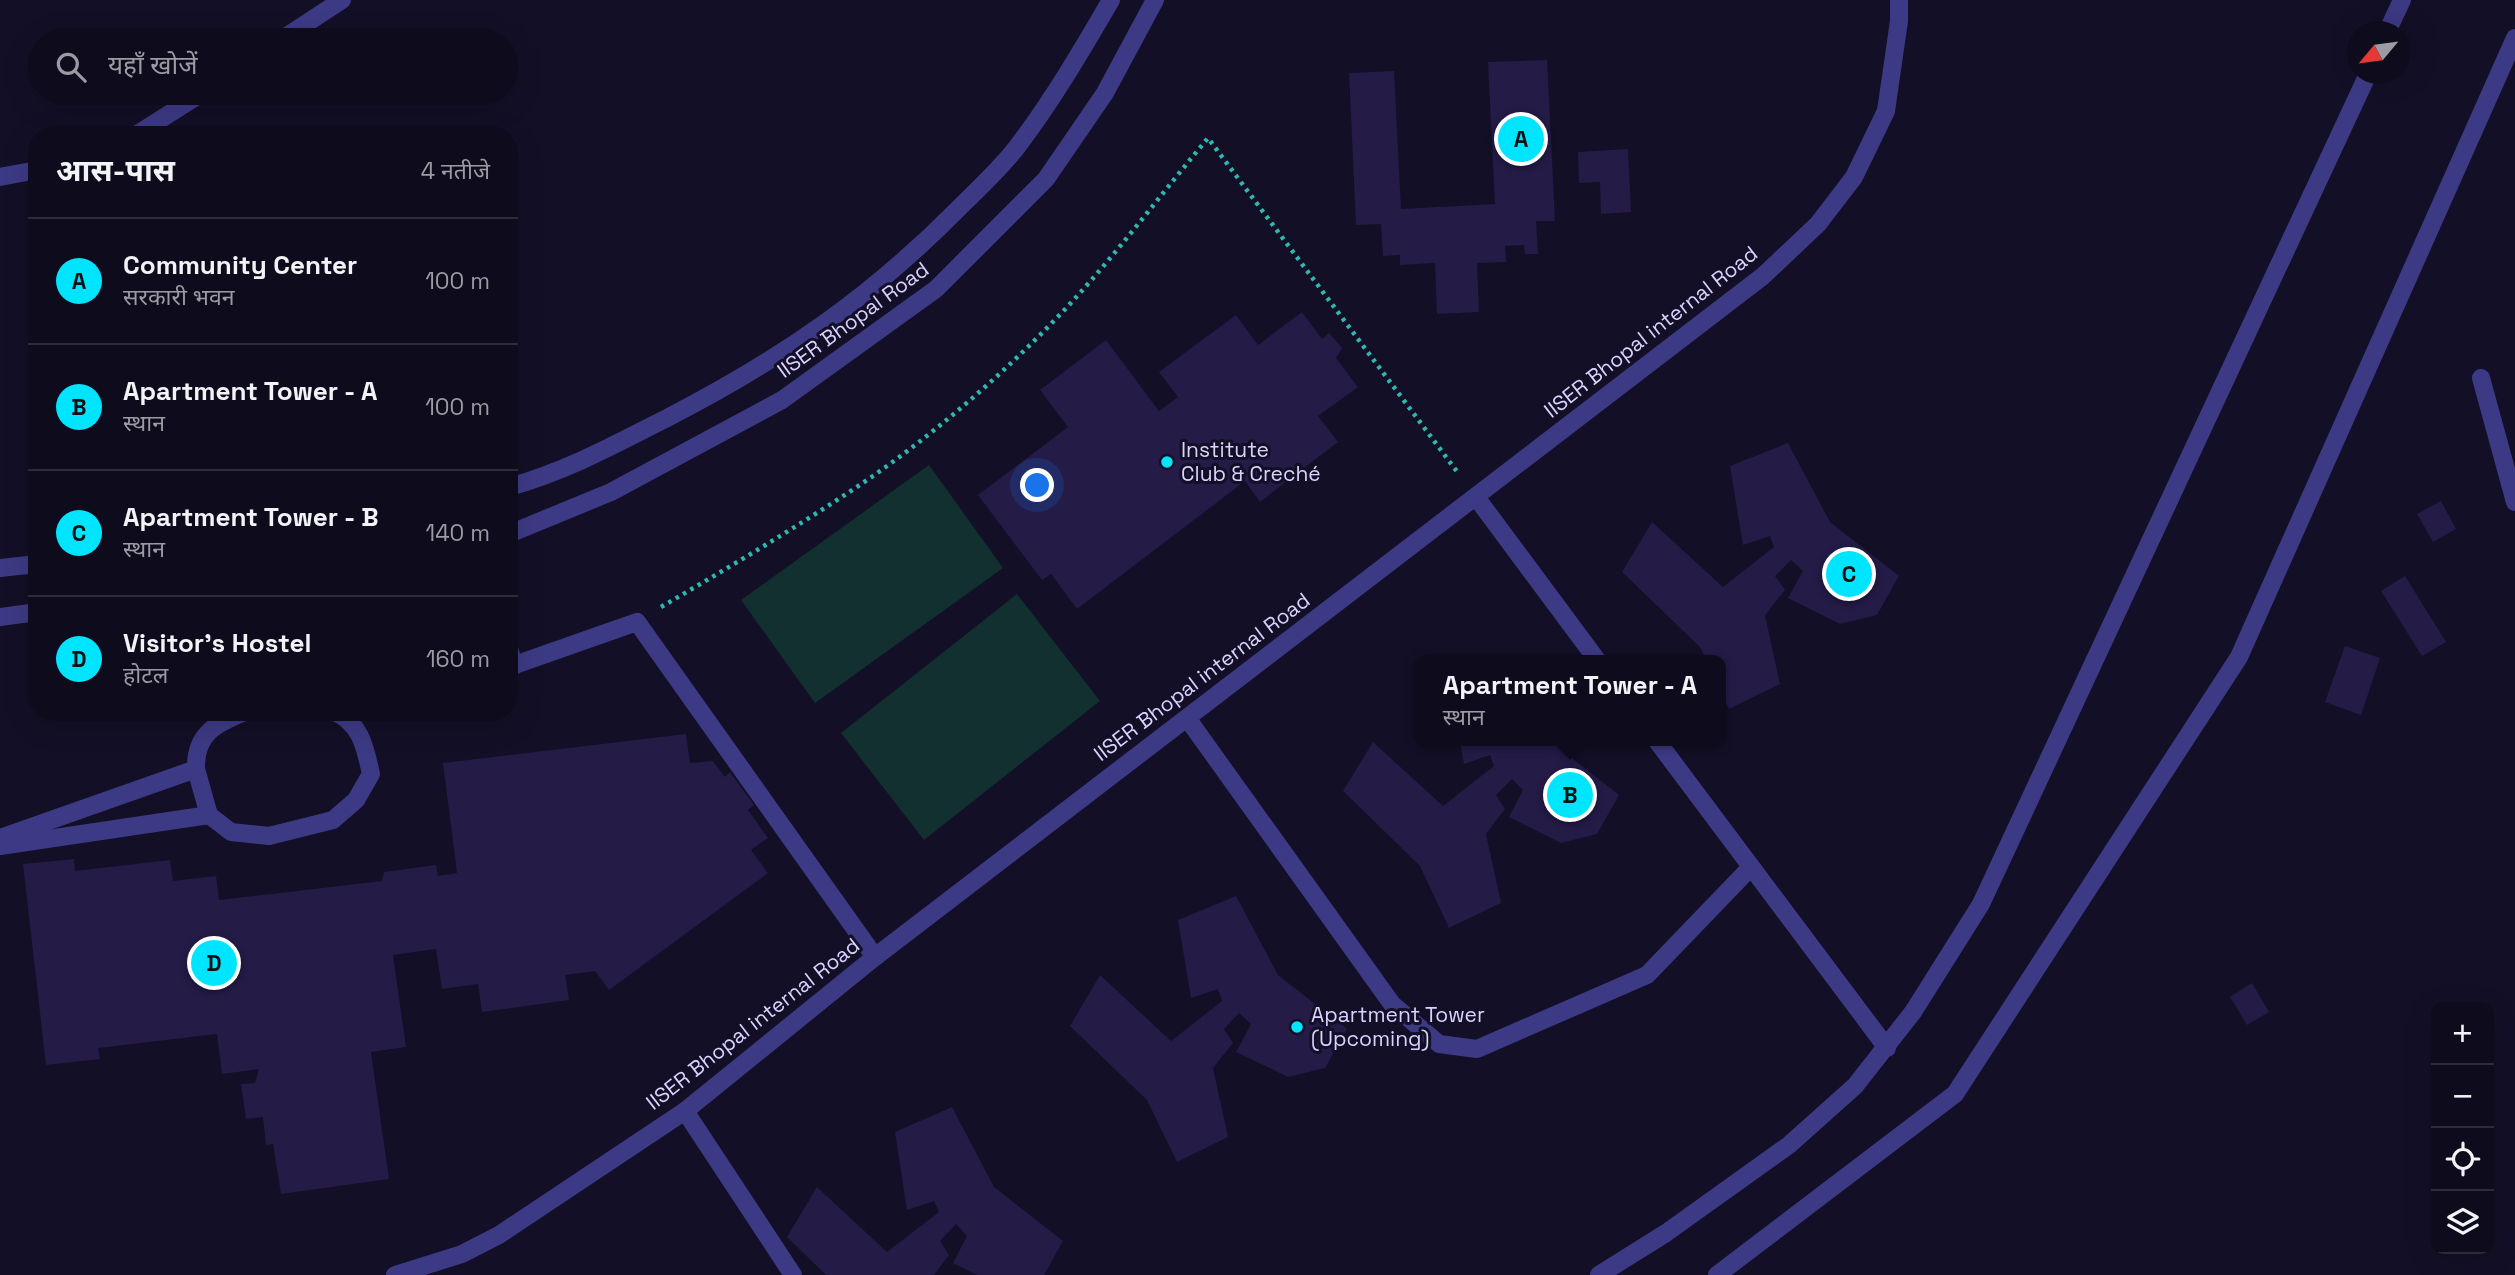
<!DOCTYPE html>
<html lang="hi">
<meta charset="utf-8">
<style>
body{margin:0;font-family:"Space Grotesk","Noto Sans Devanagari",sans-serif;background:#1c1929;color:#f1f3f6}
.controls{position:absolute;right:21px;bottom:21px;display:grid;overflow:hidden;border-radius:14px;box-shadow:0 7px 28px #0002}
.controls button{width:63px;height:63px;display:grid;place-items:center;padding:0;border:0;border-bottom:2px solid #2e2b3b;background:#0e0b1c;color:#f1f3f6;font:35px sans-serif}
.compass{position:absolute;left:2347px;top:21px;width:63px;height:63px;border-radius:50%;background:#0e0b1c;box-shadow:0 7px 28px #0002;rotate:241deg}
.you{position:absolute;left:1038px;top:486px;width:24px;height:24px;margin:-18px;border:5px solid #fff;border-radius:50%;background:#1a73e8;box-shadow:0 0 0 10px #1a73e833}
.badge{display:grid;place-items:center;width:46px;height:46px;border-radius:50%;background:#00e5ff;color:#111;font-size:23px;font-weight:700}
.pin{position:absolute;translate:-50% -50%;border:4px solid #fff;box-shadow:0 2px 7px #0006}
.popup{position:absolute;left:1414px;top:655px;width:312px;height:91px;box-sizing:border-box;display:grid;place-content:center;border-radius:14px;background:#0e0b1c;filter:drop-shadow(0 2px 5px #0005);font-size:23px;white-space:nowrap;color:#9b9ba3}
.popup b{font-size:26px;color:#f1f3f6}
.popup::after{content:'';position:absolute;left:50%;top:100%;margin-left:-14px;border:14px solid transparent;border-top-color:#0e0b1c}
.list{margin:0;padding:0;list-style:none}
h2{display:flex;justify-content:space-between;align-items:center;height:91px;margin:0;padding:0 28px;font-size:30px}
h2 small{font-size:23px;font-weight:400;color:#9b9ba3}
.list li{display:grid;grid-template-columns:46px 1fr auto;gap:21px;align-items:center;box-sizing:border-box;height:126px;padding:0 28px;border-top:2px solid #2e2b3b}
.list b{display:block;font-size:26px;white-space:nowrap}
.list p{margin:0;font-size:23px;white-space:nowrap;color:#9b9ba3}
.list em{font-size:23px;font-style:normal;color:#9b9ba3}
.icon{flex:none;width:38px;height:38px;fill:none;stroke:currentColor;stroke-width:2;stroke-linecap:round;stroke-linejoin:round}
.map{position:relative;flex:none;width:2515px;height:1275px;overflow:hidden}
.search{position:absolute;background:#0e0b1c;box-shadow:0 7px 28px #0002;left:28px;top:28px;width:490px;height:77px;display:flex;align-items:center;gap:18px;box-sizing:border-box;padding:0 24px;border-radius:38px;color:#9b9ba3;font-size:26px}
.panel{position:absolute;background:#0e0b1c;box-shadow:0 7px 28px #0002;left:28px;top:126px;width:490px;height:595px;border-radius:28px}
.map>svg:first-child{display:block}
</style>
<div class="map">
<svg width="2515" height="1275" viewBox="0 0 2515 1275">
<rect width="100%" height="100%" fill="#130f26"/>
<g fill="#12302f">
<path d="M929 465 1003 568 815 703 741 600Z"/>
<path d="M1017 594 1100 701 924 840 841 733Z"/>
</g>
<g fill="#241b47">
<path d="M1547 60 1555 221H1536L1538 254H1525L1524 245 1505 246 1506 262 1477 263 1479 312 1437 314 1435 263 1400 265V255L1383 256 1381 224 1356 225 1349 73 1394 71 1401 209 1495 204 1488 62Z"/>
<path d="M1628 149 1631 212 1601 214 1600 182 1579 183 1578 152Z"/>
<path d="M1302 312 1322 339 1329 333 1342 348 1336 358 1358 387 1318 416 1338 442 1260 502 1245 481 1077 609 1051 574 1042 580 978 495 1068 427 1040 390 1106 340 1159 411 1178 397 1159 372 1236 315 1258 345Z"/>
<path d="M1788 443 1830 522 1899 576 1877 615 1840 624 1788 598 1803 571 1791 560 1775 576 1785 590 1765 615 1780 684 1729 709 1720 691V660H1706L1700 647 1622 572 1652 522 1723 587 1774 547 1770 536 1743 545 1730 466Z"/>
<path d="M2441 501 2456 529 2433 542 2417 514Z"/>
<path d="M2405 576 2446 642 2422 656 2381 591Z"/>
<path d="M2345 646 2380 658 2361 715 2325 702Z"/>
<path d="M686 734 690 763 713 761 725 777 730 772 754 805 748 810 768 838 751 850 768 873 609 990 595 971 565 975 569 1000 482 1012 478 984 442 989 436 949 393 955 406 1047 371 1052 389 1179 281 1194 273 1144 266 1145 263 1117 246 1119 241 1084 255 1083 259 1069 222 1074 217 1034 98 1048 100 1059 46 1065 23 864 74 859 75 871 170 860 173 881 216 876 219 900 382 881 384 872 436 865 438 876 457 873 443 763Z"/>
<path d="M1460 741H1550L1619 795 1597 834 1561 843 1509 817 1523 790 1512 779 1496 795 1505 809 1486 834 1501 903 1449 928 1420 866 1343 791 1373 742 1443 806 1494 766 1490 755 1464 764Z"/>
<path d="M1236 896 1278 975 1347 1029 1325 1068 1288 1077 1236 1052 1251 1024 1239 1013 1224 1029 1233 1043 1213 1068 1228 1137 1177 1162 1147 1100 1070 1026 1100 975 1171 1041 1222 1001 1218 989 1191 998 1178 920Z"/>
<path d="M2252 983 2269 1012 2247 1025 2230 997Z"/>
<path d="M952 1107 994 1187 1063 1241 1044 1275H977L953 1263 967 1236 956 1224 940 1241 949 1255 934 1275H826L787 1237 817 1187 887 1252 939 1212 934 1201 907 1210 895 1132Z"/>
</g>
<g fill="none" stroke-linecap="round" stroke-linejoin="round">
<path stroke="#2fb8b0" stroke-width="4.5" stroke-dasharray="3.5 5" stroke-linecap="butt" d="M661 607C733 565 804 523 873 476 943 427 1011 367 1069 305 1118 252 1162 193 1208 138L1458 473"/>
<g stroke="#3d3a85" stroke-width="18">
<path d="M2387 32 2402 0"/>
<path d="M281 40 342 0"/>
<path d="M136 135 202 93"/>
<path d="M0 177 37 170"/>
<path d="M509 487C565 472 618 443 669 417 781 359 869 299 959 208 978 189 1000 169 1017 147 1052 101 1082 50 1111 0"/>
<path d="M1476 497 1597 660"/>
<path d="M509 534 611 492 782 400 936 289 1046 179 1105 93 1155 0"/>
<path d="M0 568 37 564"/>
<path d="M0 617 37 612"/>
<path d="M509 648 514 666"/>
<path d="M509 667 637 622 875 957"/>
<path d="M1187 718 1392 1004 1439 1044 1477 1049 1647 975 1751 867"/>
<path d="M1657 741 1887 1048"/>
<path d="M196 769 209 815"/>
<path d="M0 838 196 769C195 734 215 724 245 712"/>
<path d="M0 846 209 815 231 832 269 836 333 820 356 800 371 774C365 747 361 724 335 712"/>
<path d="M685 1111 793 1275"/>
<path d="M395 1275 462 1254 499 1235 685 1111 875 957 1763 276 1818 224 1854 177 1886 111 1899 21V0"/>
<path d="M1599 1275 1666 1233 1789 1145 1855 1086 1913 1012 1981 904 2368 74"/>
</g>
<g stroke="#3d3a85" stroke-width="18">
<path d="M2481 378 2515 502"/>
<path d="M1717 1275 1955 1094 2239 657 2515 38"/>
</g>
</g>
<g fill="#00e5ff" stroke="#130f26" stroke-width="2.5">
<circle cx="1167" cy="462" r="7"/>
<circle cx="1297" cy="1027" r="7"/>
</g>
<g text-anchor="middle" stroke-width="6" stroke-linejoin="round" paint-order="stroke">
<g font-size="21" fill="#d9d4ff" stroke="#130f26">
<text transform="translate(853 320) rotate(-36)" y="7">IISER Bhopal Road</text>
<text transform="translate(1651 332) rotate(-38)" y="7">IISER Bhopal internal Road</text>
<text transform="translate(1202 677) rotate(-37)" y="7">IISER Bhopal internal Road</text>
<text transform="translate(753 1024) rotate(-38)" y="7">IISER Bhopal internal Road</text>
</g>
<g font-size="21" fill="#d9d4ff" stroke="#130f26" text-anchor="start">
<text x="1181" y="457">Institute<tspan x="1181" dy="24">Club &amp; Creché</tspan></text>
<text x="1311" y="1022">Apartment Tower<tspan x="1311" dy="24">(Upcoming)</tspan></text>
</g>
</g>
</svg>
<div class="controls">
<button>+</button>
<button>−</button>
<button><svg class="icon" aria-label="locate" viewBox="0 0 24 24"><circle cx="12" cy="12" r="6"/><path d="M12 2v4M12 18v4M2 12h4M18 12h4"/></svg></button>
<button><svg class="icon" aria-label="layers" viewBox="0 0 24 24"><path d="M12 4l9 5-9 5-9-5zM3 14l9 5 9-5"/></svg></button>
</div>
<svg class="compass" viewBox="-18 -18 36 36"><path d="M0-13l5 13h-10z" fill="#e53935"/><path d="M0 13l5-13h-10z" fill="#9b9ba3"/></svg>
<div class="you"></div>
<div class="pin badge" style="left:1521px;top:139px">A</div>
<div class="pin badge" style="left:1570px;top:795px">B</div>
<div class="popup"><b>Apartment Tower - A</b>स्थान</div>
<div class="pin badge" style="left:1849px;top:574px">C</div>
<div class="pin badge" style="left:214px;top:963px">D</div>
<div class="search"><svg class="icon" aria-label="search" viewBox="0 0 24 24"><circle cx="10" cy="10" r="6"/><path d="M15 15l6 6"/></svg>यहाँ खोजें</div>
<section class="panel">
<h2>आस-पास<small>4 नतीजे</small></h2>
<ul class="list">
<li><span class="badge">A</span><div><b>Community Center</b><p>सरकारी भवन</p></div><em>100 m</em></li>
<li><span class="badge">B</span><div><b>Apartment Tower - A</b><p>स्थान</p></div><em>100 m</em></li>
<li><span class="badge">C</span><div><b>Apartment Tower - B</b><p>स्थान</p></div><em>140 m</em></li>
<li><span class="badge">D</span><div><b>Visitor's Hostel</b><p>होटल</p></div><em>160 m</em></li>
</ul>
</section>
</div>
